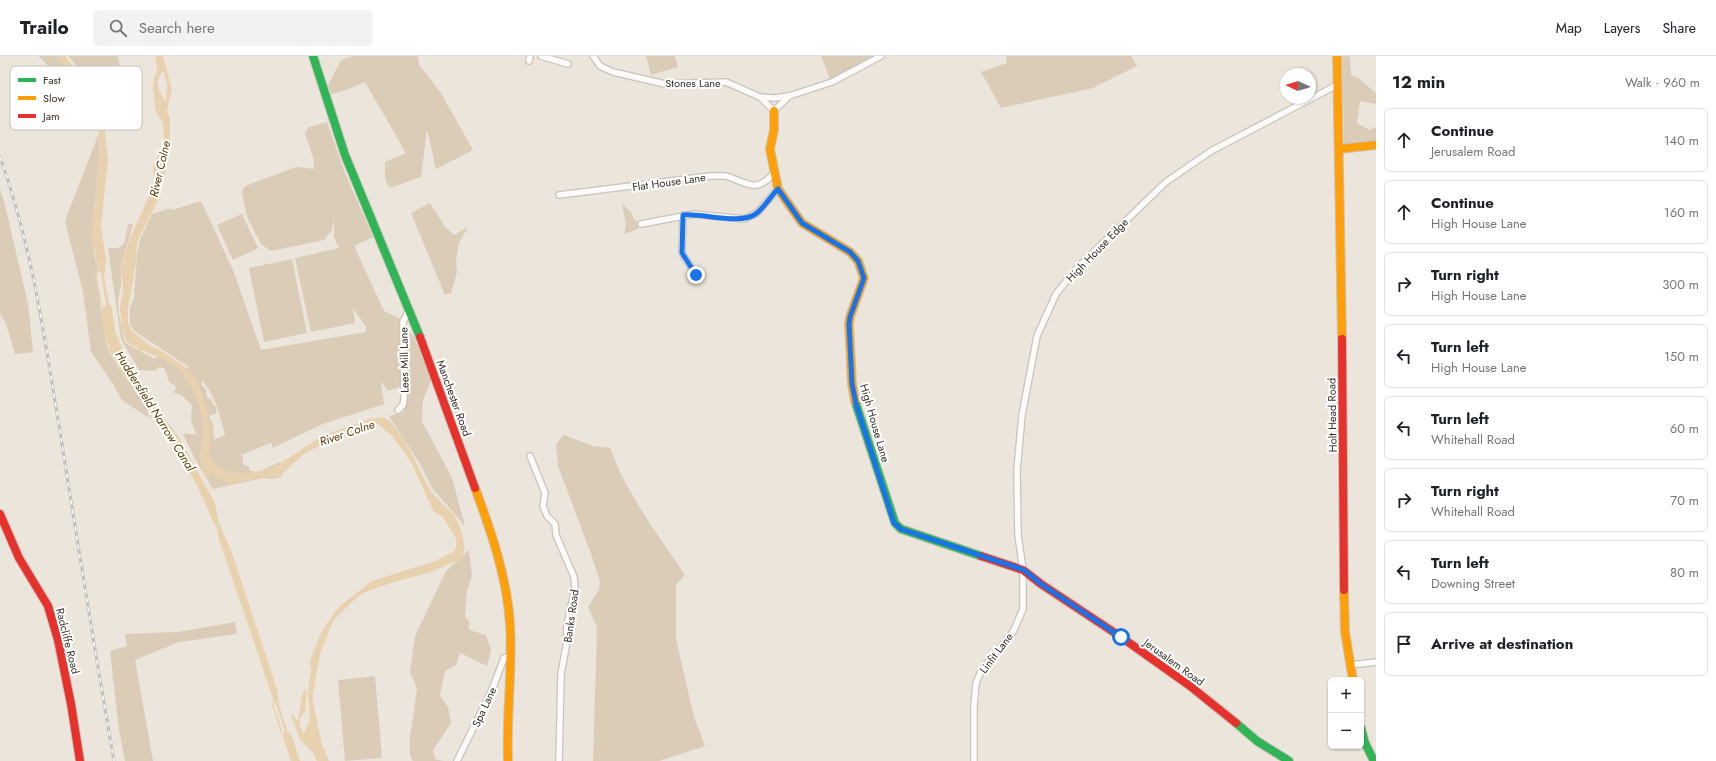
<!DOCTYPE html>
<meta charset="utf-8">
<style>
body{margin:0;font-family:Jost,sans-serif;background:#f2f2f2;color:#202124}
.controls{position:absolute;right:12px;bottom:12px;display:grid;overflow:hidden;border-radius:6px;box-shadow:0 1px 3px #0004}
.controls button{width:36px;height:36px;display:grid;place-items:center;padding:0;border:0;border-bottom:1px solid #e0e0e0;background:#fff;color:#202124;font:20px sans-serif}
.compass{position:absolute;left:1280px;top:12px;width:36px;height:36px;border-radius:50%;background:#fff;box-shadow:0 1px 3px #0004;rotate:274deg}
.stop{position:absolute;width:12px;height:12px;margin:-9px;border:3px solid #1a73e8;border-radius:50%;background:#fff}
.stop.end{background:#1a73e8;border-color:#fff;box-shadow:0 1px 4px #0008}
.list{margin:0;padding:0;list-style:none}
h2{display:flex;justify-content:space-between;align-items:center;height:52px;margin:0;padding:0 16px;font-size:17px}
h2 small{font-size:13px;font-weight:400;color:#757577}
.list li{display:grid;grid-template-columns:26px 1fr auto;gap:12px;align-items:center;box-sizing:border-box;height:64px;margin:0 8px 8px;padding:0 8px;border:1px solid #e0e0e0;border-radius:6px}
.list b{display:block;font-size:15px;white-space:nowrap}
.list p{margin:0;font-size:13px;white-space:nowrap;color:#757577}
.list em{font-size:13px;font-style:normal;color:#757577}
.icon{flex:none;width:22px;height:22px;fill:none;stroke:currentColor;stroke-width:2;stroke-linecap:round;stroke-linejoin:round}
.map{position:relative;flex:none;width:1376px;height:705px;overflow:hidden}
header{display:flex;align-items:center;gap:24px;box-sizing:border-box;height:56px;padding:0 20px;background:#fff;border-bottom:1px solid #e0e0e0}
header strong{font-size:19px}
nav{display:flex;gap:22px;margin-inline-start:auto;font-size:14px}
.search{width:280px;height:36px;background:#f2f2f2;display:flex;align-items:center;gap:10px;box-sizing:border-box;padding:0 14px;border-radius:6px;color:#757577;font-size:15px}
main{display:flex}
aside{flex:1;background:#fff}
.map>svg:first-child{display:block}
</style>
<header>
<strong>Trailo</strong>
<div class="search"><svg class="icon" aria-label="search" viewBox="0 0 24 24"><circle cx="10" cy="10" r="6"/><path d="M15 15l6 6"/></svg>Search here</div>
<nav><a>Map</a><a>Layers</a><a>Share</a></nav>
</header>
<main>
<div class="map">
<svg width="1376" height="705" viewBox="0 0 1376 705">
<rect width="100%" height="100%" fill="#ece5db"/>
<g fill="#daccb7" fill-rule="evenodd">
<path d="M39 0H57L71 17 62 15 58 16 47 9Z"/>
<path d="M68 0H118L125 36 130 42 127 49 122 50 116 54 110 49 103 37 96 35 87 21Z"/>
<path d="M354 0H418L419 9 441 37 473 94 436 113 427 73 421 121 390 132 385 124V106L406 97 365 26 346 34 331 38 328 29 341 4Z"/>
<path d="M646 0H675L678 11 651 19Z"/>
<path d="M821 0H874L830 23Z"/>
<path d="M1006 0H1131L1137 10 1093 32 1001 52 981 16 1007 7Z"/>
<path d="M1342 0H1350L1351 19 1358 22 1376 37V48L1360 45 1357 67 1369 74 1376 71V85L1344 88Z"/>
<path d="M327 66 345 117 373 181 354 190 384 255 399 262 414 281 431 324 423 344 422 365 452 422 465 470 432 432 420 408 389 360 403 357 408 338 400 331 388 335 381 326 384 348 320 369 273 392 271 387 241 399 243 401V408L249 411 250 415 258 416 280 406 281 421 273 423 263 422 213 433 196 405 183 378H196L191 365 192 349 181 339 174 337 176 330 169 326 165 313 160 311 155 315 139 314 121 283 108 192H118L124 188 128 168H133L121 209V229L118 244 119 259 125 287 155 303 158 300 184 314 189 311 137 277 130 270V252L134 241 137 198 140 184 152 158 171 152 172 154 201 145 233 214 261 294 366 276V271L353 252 355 267 311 276 295 202 339 192 334 181V161L332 174 324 184 271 195 261 188 247 161 242 136 245 130 296 111 314 113V104L305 77 309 71ZM203 325 211 337 218 353 225 379 214 384 213 369 209 360 216 358C217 353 216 350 212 347V344L207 342 206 334 201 328Z"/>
<path d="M99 77C103 122 84 170 98 214L96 220 106 286 110 297 117 310 142 343 146 346 149 362 122 344 113 328 91 296 83 236 65 165Z"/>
<path d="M0 133 5 149 28 248 33 296 15 298 6 267 0 258Z"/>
<path d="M430 147 445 171 454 179 468 171 459 187 456 203 457 216 451 237 445 239 411 157Z"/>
<path d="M622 148 631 156 634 164H636L638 173 624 178 626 169Z"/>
<path d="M242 158 258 192 233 204 217 169Z"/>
<path d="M292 203 307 277 264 286 249 212Z"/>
<path d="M564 379 593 390 610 392C627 438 658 479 685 519L676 529V583L694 661 705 690 659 705H593L597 571 588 551 599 534 600 525 591 498 558 410 556 388Z"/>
<path d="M469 494 472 520 467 534 465 561 469 565V574L486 579 491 594 487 610 460 597 456 609 445 615 440 640 448 651 451 667 433 694 435 703 443 705H413L410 700V681L417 633 410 616 415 580 446 515Z"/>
<path d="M235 566 237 578 179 586 135 604 153 705H125L119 674 110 595 127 590 125 578 178 576Z"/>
<path d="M375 620 382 702 345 705 338 624Z"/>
</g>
<g fill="#e8d1ae" fill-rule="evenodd">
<path d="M57 0H65L91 33 101 54 104 68 108 103 101 170 106 204 104 220 109 247 112 251 115 275 124 297 129 308 151 340 152 346 178 380 215 447 219 467 232 497 272 618 278 637V645L287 675 291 678 300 705H291L283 681 285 675 275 645 272 640 218 480C219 472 215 470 212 464 201 433 183 405 166 376V372C161 364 156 356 150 349 147 346 143 345 140 341 118 315 100 285 102 250L105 251 106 248 101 218 97 210 92 178 100 91 99 76 91 51 71 17Z"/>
<path d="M155 0H163L172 34 167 54 170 63V87L164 122 157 146 137 186 136 206 128 253V266L131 274 149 289 158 293 183 309 193 319 201 334 208 359 211 383 209 400 215 409 225 415 251 417 268 413 278 409 322 380 369 363 383 361C403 370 419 417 431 435 437 444 452 455 456 462 461 475 470 494 459 506H454L431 516 394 526 363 537 352 546 333 565 320 598 313 637V646L322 689 329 705H317L314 698 300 683 291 659H294L296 664H298C300 655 301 639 305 633L307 636 305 655 300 663V672L304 677 310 663 308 632 311 615 310 605 320 579 334 557 340 550 372 525 436 505 453 496 456 492V483L452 475 442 460 434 456 410 404 392 380 378 368 358 374 315 392 304 398 280 420 249 424 231 428 215 420 209 414 210 423H207L206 421C195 399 202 399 203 377 204 355 193 325 175 310 166 303 152 299 142 294L138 303V292L126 286 122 270 120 253 123 233 121 211 129 184 151 136 154 121 153 111 157 101 162 96 164 83 163 67 156 56 155 49 153 32 154 20 156 19 157 11ZM163 15 167 27 166 44 165 45C158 34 154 26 163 15Z"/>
</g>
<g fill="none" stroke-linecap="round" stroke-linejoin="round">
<g stroke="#e8d1ae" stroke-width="1.5">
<path d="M98 214 96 220 101 249"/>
<path d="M146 346 152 362 166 374"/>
<path d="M275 643H274L273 650 282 677 285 678"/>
</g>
<g stroke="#c8c3bb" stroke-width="8">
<g id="street">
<path d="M541 0 568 8"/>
<path d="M593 0 600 10 613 16 665 28 726 26 760 41 775 42 789 40 832 26 881 0"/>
<path d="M529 5 530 0"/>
<path d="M760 41 774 55 789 40"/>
<path d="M559 139 710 120C716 120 724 119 729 121 749 128 757 137 774 117"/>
<path d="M683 159 682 197 696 219"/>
<path d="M641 168 694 158 744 163 757 157 778 133"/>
<path d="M398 354 403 349 404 343 403 266 409 254"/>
<path d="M530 400 545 437 543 450 547 460 555 468 556 479 574 521 575 532 567 569 566 591 561 618 559 705"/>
<path d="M1350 609 1376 606"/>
<path d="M457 705 492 634 504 602 511 599"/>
<path d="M974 705V650L976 627 982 613 1013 576 1023 553V514L1018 479 1017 414 1022 359 1037 280 1056 238 1077 212 1166 126 1211 95 1337 29"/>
</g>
</g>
<g stroke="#c8c3bb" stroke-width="10">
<g id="fast">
<path d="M313 0 345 99 420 281"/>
<path d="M855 345 895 467 901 473 981 500"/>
<path d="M1236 667 1257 685 1289 705"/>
<path d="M1361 672 1365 687 1374 705"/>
</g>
</g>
<g stroke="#c8c3bb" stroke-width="10">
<g id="slow">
<path d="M1337 0 1342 283"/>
<path d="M774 55V74L770 93 778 133 802 167 850 196 858 205 864 222 850 261 849 268 852 328 855 345"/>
<path d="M1339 93 1376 89"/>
<path d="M475 432C491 475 507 521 510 568 513 613 506 659 508 705"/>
<path d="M1344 534 1345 576 1353 624"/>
</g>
</g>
<g stroke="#c8c3bb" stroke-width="10">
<g id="jam">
<path d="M420 281 475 432"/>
<path d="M1342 283 1344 534"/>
<path d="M0 458 19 502 48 550 58 584 71 648 80 705"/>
<path d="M981 500 1023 514 1041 528 1121 581 1190 630 1236 667"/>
</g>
</g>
<use href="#street" stroke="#fcfbfa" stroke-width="5.5"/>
<use href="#fast" stroke="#30b455" stroke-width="8"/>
<use href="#slow" stroke="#ff9f0a" stroke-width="8"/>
<use href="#jam" stroke="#e5322d" stroke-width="8"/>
<g stroke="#c2c0bd" stroke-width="3">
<path id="rail" d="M0 101C31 187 43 273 58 363 76 477 94 591 114 705"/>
</g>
<use href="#rail" stroke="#fff" stroke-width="1.5" stroke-dasharray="4.5" stroke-linecap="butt"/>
</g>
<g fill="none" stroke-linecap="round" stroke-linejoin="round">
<path stroke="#1a73e8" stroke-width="5" d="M696 219 682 197 683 159C704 157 741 170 757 157 765 150 771 140 778 133L802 167 850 196 858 205 864 222 850 261 849 268 852 328 856 348 894 467 901 473 1024 514 1041 528 1121 581"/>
</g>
<g text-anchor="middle" stroke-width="4" stroke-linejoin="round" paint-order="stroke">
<g font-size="11" fill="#322d26" stroke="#fff">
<text x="693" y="31">Stones Lane</text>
<text transform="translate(669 126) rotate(-8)" y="4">Flat House Lane</text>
<text transform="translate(1097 194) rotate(-46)" y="4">High House Edge</text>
<text transform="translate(404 304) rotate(-91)" y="4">Lees Mill Lane</text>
<text transform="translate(454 342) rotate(70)" y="4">Manchester Road</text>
<text transform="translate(1332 359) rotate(-91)" y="4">Holt Head Road</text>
<text transform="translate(875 367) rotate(74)" y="4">High House Lane</text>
<text transform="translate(571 560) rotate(-82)" y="4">Banks Road</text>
<text transform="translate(68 585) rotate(76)" y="4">Radcliffe Road</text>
<text transform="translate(996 597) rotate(-53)" y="4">Linfit Lane</text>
<text transform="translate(1174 606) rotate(36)" y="4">Jerusalem Road</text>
<text transform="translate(484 651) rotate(-65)" y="4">Spa Lane</text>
</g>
<g font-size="12" font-style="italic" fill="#5a3c00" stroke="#fff">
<text transform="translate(160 113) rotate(-77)" y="4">River Colne</text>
<text transform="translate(155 355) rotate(58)" y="4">Huddersfield Narrow Canal</text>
<text transform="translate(347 377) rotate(-19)" y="4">River Colne</text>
</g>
</g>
<rect x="10" y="10" width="132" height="64" rx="6" fill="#fff" stroke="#c2c0be" stroke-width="1"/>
<rect x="18" y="22" width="18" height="4" fill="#30b455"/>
<rect x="18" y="40" width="18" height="4" fill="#ff9f0a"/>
<rect x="18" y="58" width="18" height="4" fill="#e5322d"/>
<g font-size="11" fill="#322d26">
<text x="43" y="28">Fast</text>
<text x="43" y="46">Slow</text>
<text x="43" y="64">Jam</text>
</g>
</svg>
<div class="controls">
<button>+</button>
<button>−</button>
</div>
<svg class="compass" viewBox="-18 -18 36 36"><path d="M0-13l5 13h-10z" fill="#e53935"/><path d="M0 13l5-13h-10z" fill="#757577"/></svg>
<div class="stop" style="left:1121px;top:581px"></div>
<div class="stop end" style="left:696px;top:219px"></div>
</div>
<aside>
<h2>12 min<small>Walk · 960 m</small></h2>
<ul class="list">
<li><svg class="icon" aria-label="ahead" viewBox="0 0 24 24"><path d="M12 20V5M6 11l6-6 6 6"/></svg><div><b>Continue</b><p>Jerusalem Road</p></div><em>140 m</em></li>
<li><svg class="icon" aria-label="ahead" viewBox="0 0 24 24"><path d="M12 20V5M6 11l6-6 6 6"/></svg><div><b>Continue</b><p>High House Lane</p></div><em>160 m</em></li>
<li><svg class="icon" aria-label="right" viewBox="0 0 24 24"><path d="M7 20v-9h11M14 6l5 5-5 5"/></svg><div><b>Turn right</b><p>High House Lane</p></div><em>300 m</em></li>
<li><svg class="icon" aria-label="left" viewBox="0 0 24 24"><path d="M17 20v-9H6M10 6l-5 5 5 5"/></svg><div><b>Turn left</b><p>High House Lane</p></div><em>150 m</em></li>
<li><svg class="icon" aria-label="left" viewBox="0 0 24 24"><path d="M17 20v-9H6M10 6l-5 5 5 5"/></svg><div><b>Turn left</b><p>Whitehall Road</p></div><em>60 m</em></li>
<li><svg class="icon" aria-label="right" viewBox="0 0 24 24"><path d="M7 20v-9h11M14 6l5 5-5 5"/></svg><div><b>Turn right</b><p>Whitehall Road</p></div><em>70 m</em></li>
<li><svg class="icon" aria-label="left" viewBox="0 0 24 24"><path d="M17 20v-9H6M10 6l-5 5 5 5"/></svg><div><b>Turn left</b><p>Downing Street</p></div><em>80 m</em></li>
<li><svg class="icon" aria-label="arrive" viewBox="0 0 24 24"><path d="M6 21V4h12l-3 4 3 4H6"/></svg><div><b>Arrive at destination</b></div></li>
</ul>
</aside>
</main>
